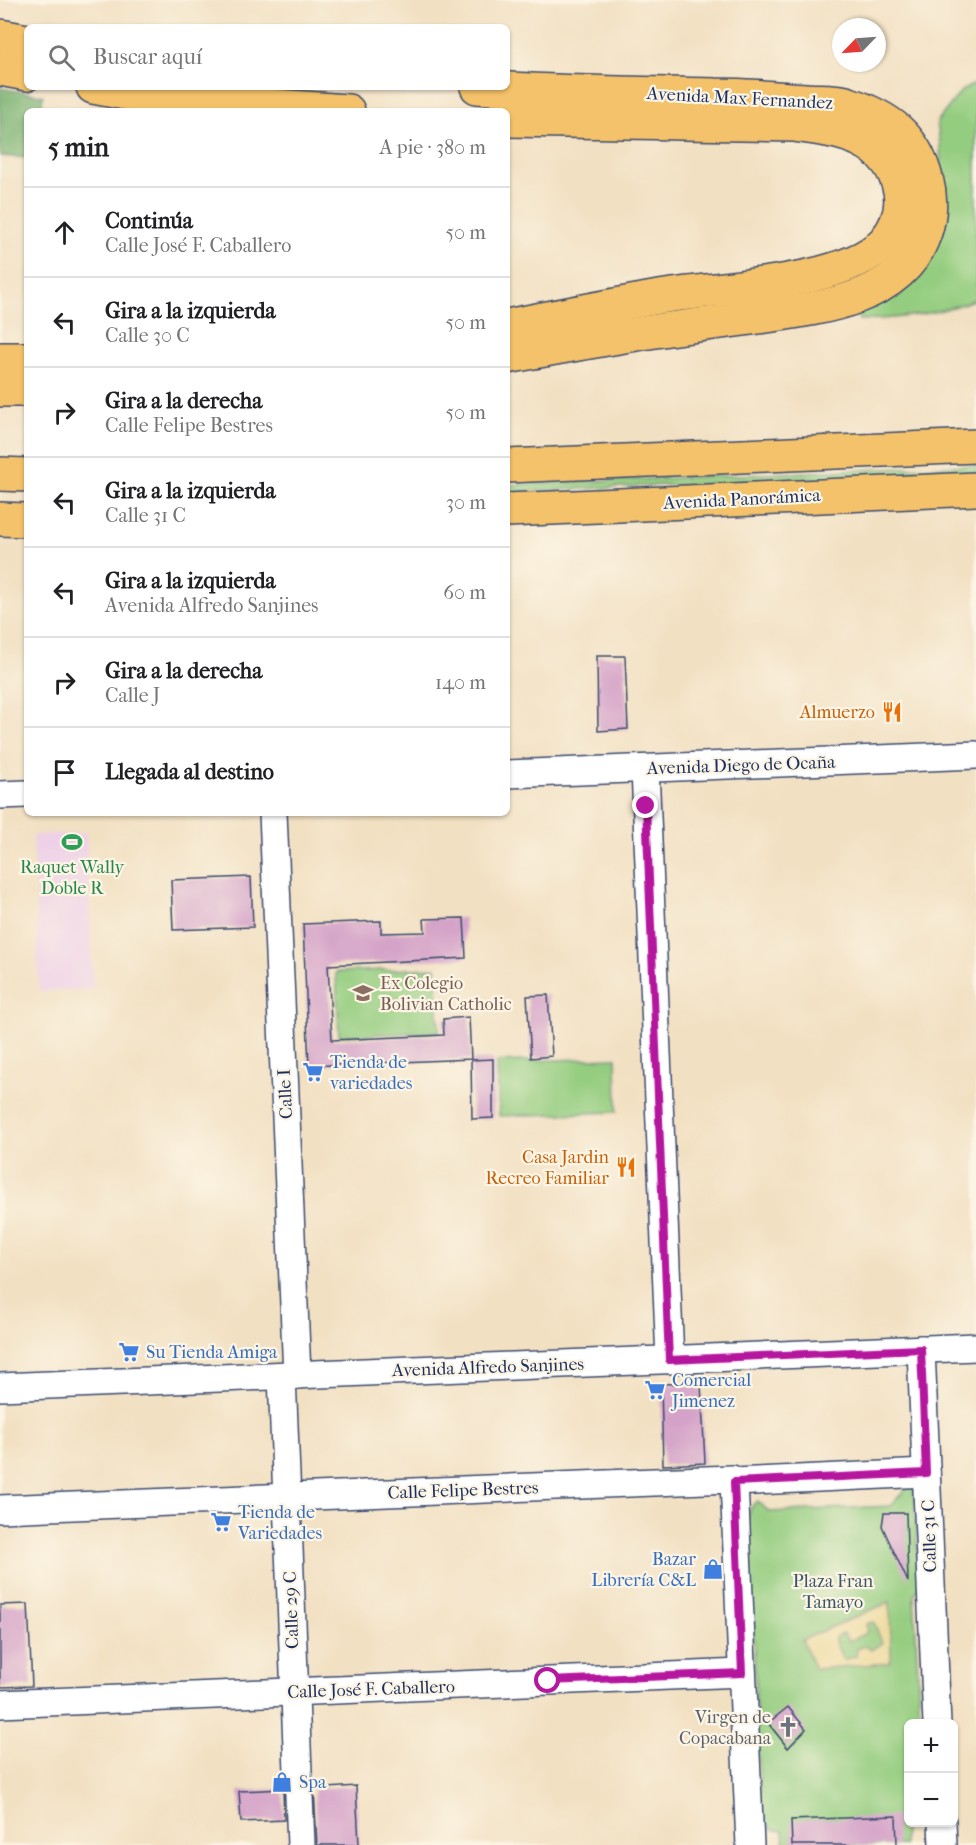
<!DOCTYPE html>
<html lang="es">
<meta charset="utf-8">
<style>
body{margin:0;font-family:"IM FELL French Canon",serif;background:#f2f2f2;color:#202124}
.controls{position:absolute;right:18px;bottom:18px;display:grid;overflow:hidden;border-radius:9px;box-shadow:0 2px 4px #0004}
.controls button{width:54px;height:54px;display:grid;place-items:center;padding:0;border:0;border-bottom:2px solid #e0e0e0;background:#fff;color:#202124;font:30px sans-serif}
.compass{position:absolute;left:832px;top:18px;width:54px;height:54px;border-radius:50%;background:#fff;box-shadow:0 2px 4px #0004;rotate:245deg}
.stop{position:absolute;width:18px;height:18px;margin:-14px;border:4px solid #b5179e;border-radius:50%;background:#fff}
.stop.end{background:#b5179e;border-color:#fff;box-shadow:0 2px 6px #0008}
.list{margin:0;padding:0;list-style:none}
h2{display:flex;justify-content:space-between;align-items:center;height:78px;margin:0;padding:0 24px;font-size:26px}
h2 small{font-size:20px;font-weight:400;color:#757577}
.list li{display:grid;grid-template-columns:39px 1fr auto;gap:18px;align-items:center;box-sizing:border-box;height:90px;padding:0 24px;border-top:2px solid #e0e0e0}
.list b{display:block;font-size:22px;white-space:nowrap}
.list p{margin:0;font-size:20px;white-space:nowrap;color:#757577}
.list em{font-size:20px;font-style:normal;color:#757577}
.icon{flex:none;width:33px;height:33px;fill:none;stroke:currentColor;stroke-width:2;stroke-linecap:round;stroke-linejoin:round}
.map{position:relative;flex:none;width:976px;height:1845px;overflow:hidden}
.search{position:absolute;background:#fff;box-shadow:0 2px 4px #0004;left:24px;top:24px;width:486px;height:66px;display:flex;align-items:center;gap:15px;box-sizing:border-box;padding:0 21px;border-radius:9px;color:#757577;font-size:22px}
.panel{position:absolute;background:#fff;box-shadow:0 2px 4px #0004;left:24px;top:108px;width:486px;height:708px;border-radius:9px}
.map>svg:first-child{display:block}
</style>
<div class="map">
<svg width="976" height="1845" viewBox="0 0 976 1845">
<rect width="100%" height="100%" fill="#fcf5e5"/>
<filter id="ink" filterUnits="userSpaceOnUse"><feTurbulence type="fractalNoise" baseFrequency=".0167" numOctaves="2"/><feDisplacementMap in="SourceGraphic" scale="12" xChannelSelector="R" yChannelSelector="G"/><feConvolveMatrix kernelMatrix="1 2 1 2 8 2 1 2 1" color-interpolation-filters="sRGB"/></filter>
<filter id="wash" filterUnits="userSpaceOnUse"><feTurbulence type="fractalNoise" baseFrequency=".008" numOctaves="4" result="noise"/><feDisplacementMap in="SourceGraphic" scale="24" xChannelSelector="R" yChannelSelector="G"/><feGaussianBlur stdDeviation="1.35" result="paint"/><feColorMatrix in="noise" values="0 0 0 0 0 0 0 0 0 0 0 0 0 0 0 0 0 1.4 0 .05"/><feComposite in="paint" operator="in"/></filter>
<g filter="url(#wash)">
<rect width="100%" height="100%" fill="#f2e0c2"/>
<path fill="#eed0e8" d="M86 833 93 989 39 991 33 835Z"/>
<g fill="#95cd80" stroke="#587e6f" stroke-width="1.5">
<path d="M976 83V299C940 314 898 319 859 320L861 295 880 285 941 170 940 144 937 122 961 91Z"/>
<path d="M976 465V472L507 492V485Z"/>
<path d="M436 968 439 1032 339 1036 336 972Z"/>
<path d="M616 1058 617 1112 499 1116 497 1062Z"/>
<path d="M909 1487 914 1488 920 1588 914 1594 920 1723 908 1724V1822L912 1823 904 1826V1845H784L783 1831 772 1829 761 1818 748 1516C750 1509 752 1504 758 1501L769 1512 890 1506 907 1488Z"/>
</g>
<path fill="#78b06e" stroke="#4a7066" stroke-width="1.5" d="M0 88 43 95 41 111H27V158L0 156Z"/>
<path fill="#eeda9e" stroke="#84847e" stroke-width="1.5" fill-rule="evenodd" d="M890 1602 891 1660 889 1663 815 1669 802 1640ZM872 1622H874L882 1643 871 1650 865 1646 857 1649 856 1656 843 1660 835 1641V1637L844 1634 848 1641 865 1634 867 1631 866 1624Z"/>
<g id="blocks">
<g fill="#d4a1c8">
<path d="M597 656H625L628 729 598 731Z"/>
<path d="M251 877 253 927 173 930 171 880Z"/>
<path d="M464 918 466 958 328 965 332 1040 444 1035 443 1019 469 1017 471 1059 309 1066 303 924 381 921V933L425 932 424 919Z"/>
<path d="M548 995 552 1056 531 1058 527 996Z"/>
<path d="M493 1059V1118L472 1119 471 1060Z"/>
<path d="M701 1383 705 1463 663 1465 661 1384Z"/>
<path d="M884 1513H906L908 1582 882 1526Z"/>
<path d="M28 1604 32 1686 0 1687V1605Z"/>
<path d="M788 1707 806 1729 788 1748 768 1723Z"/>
<path d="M356 1786 359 1845H317L314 1789Z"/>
<path d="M283 1789 284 1820 241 1822 239 1791Z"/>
<path d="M896 1816 897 1845H792L791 1820Z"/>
</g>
</g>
</g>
<g filter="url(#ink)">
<use href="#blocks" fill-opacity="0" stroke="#3b4a6d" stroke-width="1.5"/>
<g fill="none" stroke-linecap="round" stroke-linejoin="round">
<g stroke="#3b4a6d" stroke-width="30">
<g id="minor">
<path d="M645 769 670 1360"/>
<path d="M507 774 976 755"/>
<path d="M0 795 27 794"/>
<path d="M273 813 297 1375"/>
<path d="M921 1349 937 1724"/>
<path d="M282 1376 301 1845"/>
<path d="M0 1387 976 1347"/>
<path d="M734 1482 750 1845"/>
<path d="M0 1509 679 1481 732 1479 734 1482 926 1473"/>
<path d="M0 1704 742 1673"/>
<path d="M942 1822 943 1845"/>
</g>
</g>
<g stroke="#3b4a6d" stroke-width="36">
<g id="major">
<path d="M0 36 27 41"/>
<path d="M0 69 27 74"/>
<path d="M93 87 146 97 348 111"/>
<path d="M477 87C556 93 636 93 716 95 746 95 776 98 806 100 819 101 834 100 846 103 889 117 916 136 927 182 932 201 930 222 922 240 897 301 815 309 759 317 729 321 699 325 669 329 615 337 561 347 507 357"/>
<path d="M507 120 794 125C840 131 889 137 900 191 903 209 897 227 885 241 846 285 716 287 659 297 608 306 558 316 507 326"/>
<path d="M0 359H27"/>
<path d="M0 390H27"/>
<path d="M507 466 976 446"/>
<path d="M0 474 27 475"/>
<path d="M507 510 976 489"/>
<path d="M0 519 27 520"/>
</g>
</g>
<use href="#minor" stroke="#fff" stroke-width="27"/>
<use href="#major" stroke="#f4c26a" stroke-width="33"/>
</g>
</g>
<g fill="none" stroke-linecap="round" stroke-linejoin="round" filter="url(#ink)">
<path stroke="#b5179e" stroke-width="8" d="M548 1681 742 1673 734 1482 926 1473 921 1349 669 1360 646 806"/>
</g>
<defs>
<g id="restaurant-bare" transform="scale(1.62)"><path d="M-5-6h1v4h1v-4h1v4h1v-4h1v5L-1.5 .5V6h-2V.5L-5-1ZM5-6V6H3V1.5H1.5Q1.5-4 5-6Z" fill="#e8710a" stroke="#fcf5e5" stroke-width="2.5" paint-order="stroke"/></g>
<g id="stadium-bare" transform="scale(1.62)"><path d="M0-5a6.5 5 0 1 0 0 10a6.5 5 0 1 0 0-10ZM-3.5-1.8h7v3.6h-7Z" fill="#2e9e5b" stroke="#fcf5e5" stroke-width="2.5" paint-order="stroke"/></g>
<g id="school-bare" transform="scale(1.62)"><path d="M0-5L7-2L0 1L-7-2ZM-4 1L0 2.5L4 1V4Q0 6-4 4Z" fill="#8d6e63" stroke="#fcf5e5" stroke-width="2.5" paint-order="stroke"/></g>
<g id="supermarket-bare" transform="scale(1.62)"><path d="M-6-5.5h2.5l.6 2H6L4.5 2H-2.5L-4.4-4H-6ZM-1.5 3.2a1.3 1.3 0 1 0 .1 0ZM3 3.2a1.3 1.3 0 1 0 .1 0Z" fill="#3f7fe0" stroke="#fcf5e5" stroke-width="2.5" paint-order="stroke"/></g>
<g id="shop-bare" transform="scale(1.62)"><path d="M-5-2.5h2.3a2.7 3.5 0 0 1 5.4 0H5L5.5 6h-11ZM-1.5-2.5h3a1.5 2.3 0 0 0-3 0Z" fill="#3f7fe0" stroke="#fcf5e5" stroke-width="2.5" paint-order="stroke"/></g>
<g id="church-bare" transform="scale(1.62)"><path d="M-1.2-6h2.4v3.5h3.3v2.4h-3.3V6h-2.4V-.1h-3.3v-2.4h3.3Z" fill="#6b7280" stroke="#fcf5e5" stroke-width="2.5" paint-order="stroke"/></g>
</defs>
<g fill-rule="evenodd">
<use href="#restaurant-bare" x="892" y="712"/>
<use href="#stadium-bare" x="72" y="842"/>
<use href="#school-bare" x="363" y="993"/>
<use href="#supermarket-bare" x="313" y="1072"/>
<use href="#restaurant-bare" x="626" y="1167"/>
<use href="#supermarket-bare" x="129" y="1352"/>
<use href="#supermarket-bare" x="655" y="1390"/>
<use href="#supermarket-bare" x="221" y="1522"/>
<use href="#shop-bare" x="713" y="1569"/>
<use href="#church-bare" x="788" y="1727"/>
<use href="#shop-bare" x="282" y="1782"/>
</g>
<g text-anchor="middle" stroke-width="4.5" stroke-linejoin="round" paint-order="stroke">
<g font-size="18" fill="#1b2f5e" stroke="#fcf5e5">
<text transform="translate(740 98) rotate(3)" y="6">Avenida Max Fernandez</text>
<text transform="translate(742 499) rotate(-3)" y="6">Avenida Panorámica</text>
<text transform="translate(741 765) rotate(-2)" y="6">Avenida Diego de Ocaña</text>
<text transform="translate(285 1094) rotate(-93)" y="6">Calle I</text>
<text transform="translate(488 1367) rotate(-2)" y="6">Avenida Alfredo Sanjines</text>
<text transform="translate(463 1490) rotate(-2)" y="6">Calle Felipe Bestres</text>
<text transform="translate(929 1536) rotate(-92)" y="6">Calle 31 C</text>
<text transform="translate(291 1610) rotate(-92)" y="6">Calle 29 C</text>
<text transform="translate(371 1689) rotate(-2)" y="6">Calle José F. Caballero</text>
</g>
<g font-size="18" fill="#c56008" stroke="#fcf5e5" text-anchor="end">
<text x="875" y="718">Almuerzo</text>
<text x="609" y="1163">Casa Jardin<tspan x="609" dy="21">Recreo Familiar</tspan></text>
</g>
<g font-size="18" fill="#27864d" stroke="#fcf5e5">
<text x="72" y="873">Raquet Wally<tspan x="72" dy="21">Doble R</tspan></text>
</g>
<g font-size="18" fill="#785e54" stroke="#fcf5e5" text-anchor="start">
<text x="380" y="989">Ex Colegio<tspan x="380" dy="21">Bolivian Catholic</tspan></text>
</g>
<g font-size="18" fill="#366cbe" stroke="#fcf5e5" text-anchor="start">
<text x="330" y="1068">Tienda de<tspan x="330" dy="21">variedades</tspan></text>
<text x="146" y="1358">Su Tienda Amiga</text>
<text x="672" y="1386">Comercial<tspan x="672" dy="21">Jimenez</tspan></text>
<text x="238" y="1518">Tienda de<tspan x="238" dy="21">Variedades</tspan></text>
<text x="696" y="1565" text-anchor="end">Bazar<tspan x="696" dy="21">Librería C&amp;L</tspan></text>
<text x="299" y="1788">Spa</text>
</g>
<g font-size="18" fill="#3a5666" stroke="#fcf5e5">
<text x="833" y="1587">Plaza Fran<tspan x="833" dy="21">Tamayo</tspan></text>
</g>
<g font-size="18" fill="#5b616d" stroke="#fcf5e5" text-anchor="end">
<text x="771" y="1723">Virgen de<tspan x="771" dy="21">Copacabana</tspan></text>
</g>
</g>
</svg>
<div class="controls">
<button>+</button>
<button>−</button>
</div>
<svg class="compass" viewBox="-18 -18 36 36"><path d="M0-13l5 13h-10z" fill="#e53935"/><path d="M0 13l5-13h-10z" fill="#757577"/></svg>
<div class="stop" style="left:548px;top:1681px"></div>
<div class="stop end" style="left:646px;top:806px"></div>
<div class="search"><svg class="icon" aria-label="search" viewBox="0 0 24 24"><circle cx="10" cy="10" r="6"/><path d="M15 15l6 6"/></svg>Buscar aquí</div>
<section class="panel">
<h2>5 min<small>A pie · 380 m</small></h2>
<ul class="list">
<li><svg class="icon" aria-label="ahead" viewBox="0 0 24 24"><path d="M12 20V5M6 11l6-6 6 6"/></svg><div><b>Continúa</b><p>Calle José F. Caballero</p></div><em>50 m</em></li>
<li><svg class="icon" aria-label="left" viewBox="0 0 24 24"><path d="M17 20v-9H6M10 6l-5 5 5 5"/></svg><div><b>Gira a la izquierda</b><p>Calle 30 C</p></div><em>50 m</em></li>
<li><svg class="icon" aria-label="right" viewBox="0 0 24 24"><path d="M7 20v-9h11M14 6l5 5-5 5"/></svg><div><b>Gira a la derecha</b><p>Calle Felipe Bestres</p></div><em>50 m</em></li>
<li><svg class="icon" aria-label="left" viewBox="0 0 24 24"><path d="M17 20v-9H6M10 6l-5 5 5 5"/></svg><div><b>Gira a la izquierda</b><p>Calle 31 C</p></div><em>30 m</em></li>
<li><svg class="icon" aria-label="left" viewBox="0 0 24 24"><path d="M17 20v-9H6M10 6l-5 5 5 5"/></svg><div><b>Gira a la izquierda</b><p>Avenida Alfredo Sanjines</p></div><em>60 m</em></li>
<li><svg class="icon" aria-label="right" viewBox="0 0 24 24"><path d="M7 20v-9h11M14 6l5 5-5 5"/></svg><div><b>Gira a la derecha</b><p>Calle J</p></div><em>140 m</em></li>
<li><svg class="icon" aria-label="arrive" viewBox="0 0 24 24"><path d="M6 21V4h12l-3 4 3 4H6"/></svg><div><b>Llegada al destino</b></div></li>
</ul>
</section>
</div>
